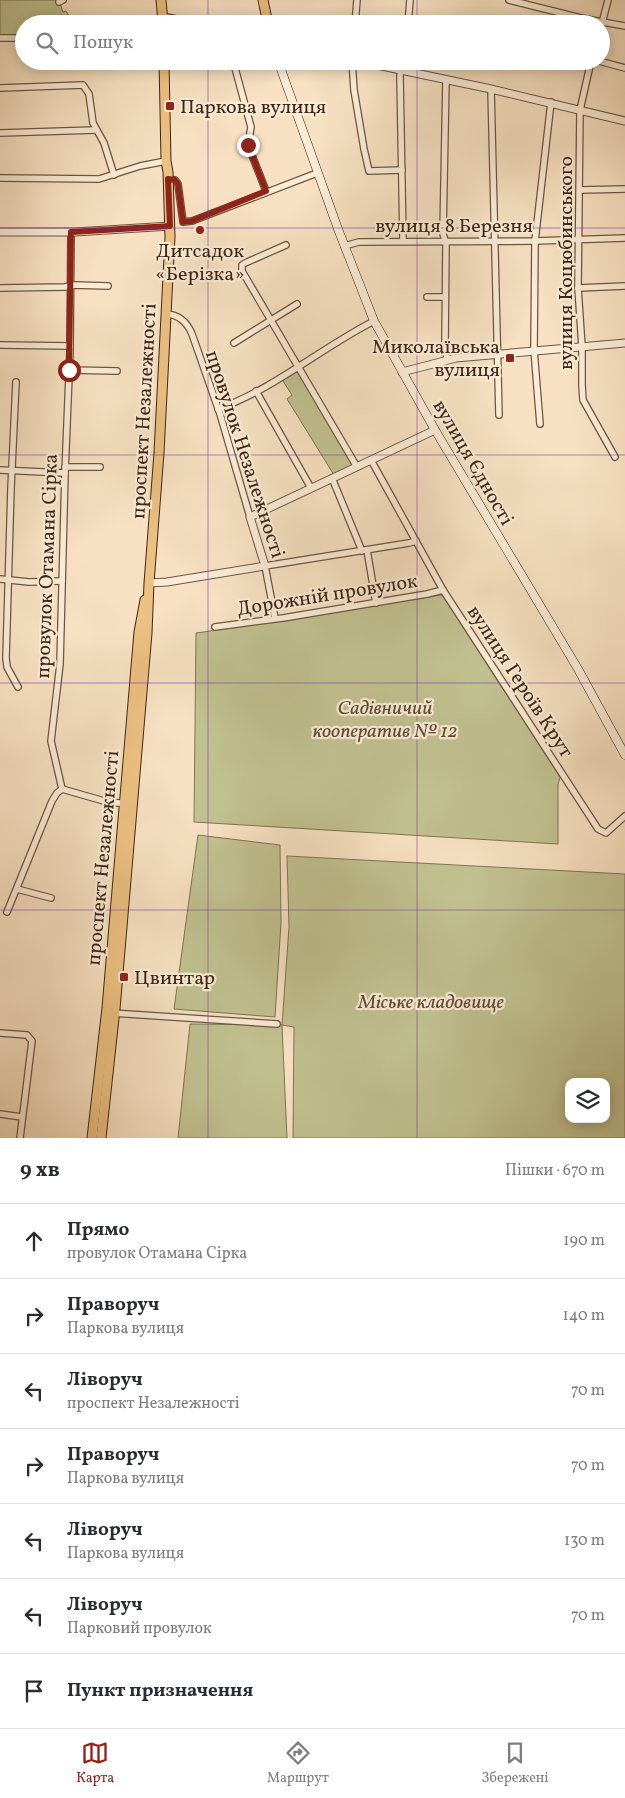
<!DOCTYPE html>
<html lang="uk">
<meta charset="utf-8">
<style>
body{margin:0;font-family:Vollkorn,serif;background:#f7f7f7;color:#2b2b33}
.controls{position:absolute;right:15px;bottom:15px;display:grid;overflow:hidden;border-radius:10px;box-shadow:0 2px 12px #0003}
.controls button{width:45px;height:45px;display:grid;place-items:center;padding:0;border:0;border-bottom:1px solid #e1e1e2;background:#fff;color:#2b2b33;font:25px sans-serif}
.stop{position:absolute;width:15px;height:15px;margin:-11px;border:4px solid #8f2418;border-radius:50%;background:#fff}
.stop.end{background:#8f2418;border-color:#fff;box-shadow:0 1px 5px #0008}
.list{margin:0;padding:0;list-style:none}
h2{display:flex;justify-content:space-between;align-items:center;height:65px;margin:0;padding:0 20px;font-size:21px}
h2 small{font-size:16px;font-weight:400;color:#7c7c81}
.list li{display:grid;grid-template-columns:32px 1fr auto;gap:15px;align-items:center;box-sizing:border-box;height:75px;padding:0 20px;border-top:1px solid #e1e1e2}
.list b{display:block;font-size:19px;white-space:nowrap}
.list p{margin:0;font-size:16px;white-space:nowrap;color:#7c7c81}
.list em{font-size:16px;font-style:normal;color:#7c7c81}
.icon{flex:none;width:28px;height:28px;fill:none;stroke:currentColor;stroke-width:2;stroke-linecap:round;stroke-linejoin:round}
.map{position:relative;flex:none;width:625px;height:1138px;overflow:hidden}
.search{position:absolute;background:#fff;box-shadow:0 2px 12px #0003;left:15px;right:15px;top:15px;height:55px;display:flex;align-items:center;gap:12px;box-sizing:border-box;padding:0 18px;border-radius:28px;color:#7c7c81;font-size:19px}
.sheet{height:590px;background:#fff}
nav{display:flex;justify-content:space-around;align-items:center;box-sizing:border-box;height:70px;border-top:1px solid #e1e1e2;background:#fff;font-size:14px;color:#7c7c81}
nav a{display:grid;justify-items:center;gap:2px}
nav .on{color:#8f2418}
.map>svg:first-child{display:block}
</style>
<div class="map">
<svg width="625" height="1138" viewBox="0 0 625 1138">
<rect width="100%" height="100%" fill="#f7e1c2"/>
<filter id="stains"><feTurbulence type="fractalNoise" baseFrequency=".004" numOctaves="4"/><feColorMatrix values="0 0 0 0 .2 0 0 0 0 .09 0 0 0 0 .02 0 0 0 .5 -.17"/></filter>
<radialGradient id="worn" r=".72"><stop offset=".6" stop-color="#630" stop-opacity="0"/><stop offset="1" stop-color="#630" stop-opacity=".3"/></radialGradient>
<g fill="#c1c190" stroke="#807353" fill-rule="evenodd">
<path d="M0 0H59L63 12 66 11 72 21 68 24H24V37H0Z"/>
<path d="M295 372 300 373 354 465 334 475 287 399 292 395 281 378Z"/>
<path d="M441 595 444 597 560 777 558 785V844L194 822 196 633 211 631 214 629Z"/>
<path d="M198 835 280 845 281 923 275 1017 174 1009Z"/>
<path d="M287 856 625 874V1138H293L294 1027 282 1025 287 1138H178L190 1024 282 1025 289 927ZM569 1082H606V1119H569Z"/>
</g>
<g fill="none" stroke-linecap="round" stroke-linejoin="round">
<g stroke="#6e5441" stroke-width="8">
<g id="minor">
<path d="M509 0 581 18 625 26"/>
<path d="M59 2 63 0"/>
<path d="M408 20 427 24"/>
<path d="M355 24 357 0"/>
<path d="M408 24 410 0"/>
<path d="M601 27 608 0"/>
<path d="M0 38H24"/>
<path d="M243 61 237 63 235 68 251 127 248 145 266 191"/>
<path d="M352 61 354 90 364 149 369 171 402 170"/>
<path d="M402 61 400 76 403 241"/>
<path d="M591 61 580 110 578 288 582 347V385L583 400 615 457"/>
<path d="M599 61 625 68"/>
<path d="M446 79 443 234 446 243 445 344 447 359"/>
<path d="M0 88 83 85 89 94 93 123 104 143 114 175"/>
<path d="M491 89 499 415"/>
<path d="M0 133 96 130"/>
<path d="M0 178 99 179 140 166 166 161"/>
<path d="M168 179 175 180 178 184 183 222 192 221 317 173"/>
<path d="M580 190 625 189"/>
<path d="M286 245 245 263 242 265V271L357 467"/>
<path d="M344 246 359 242 535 241 625 238"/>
<path d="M0 288 65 287 74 285 108 286"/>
<path d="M578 288 625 286"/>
<path d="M427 297H445"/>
<path d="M167 314C179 315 187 322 192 334L220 414 250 517"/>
<path d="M234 343 297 304"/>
<path d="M0 345 70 346"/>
<path d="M69 370 117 371"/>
<path d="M16 382 11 488 6 658 7 667 18 687"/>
<path d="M256 391 311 488"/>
<path d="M218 409C274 389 321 348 374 321"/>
<path d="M540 424 534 350 535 241 551 102"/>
<path d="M371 460 443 590 598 829 606 833 625 816"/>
<path d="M65 467H100"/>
<path d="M0 470 65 473"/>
<path d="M332 478 362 551"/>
<path d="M367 550 376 603"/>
<path d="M0 579 29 582 62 581"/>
<path d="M275 618 265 566 409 543 416 541"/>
<path d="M215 627 283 618 427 594 443 590"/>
<path d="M62 789 51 741 60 664 65 473 70 351 71 232"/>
<path d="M62 789 104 801 126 804"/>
<path d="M17 889 51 898"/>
<path d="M7 912 52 801 57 793 62 789"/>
<path d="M112 1013 277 1024"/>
<path d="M0 1033 27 1035 32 1041 20 1138"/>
<path d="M0 1114 22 1117"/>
</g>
</g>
<g stroke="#6e5441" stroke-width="9">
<g id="tertiary">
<path d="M358 61 491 89 625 121"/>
<path d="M0 232H75L170 226"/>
<path d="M402 372 456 358 625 343"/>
<path d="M149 583 167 582 265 566 250 517 435 430"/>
</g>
</g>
<g stroke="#402516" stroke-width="9">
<path id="secondary" d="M278 61 338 229 374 321 435 430 578 669 625 755"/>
</g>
<g stroke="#402516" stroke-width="11">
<g id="primary">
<path d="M161 0 163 22"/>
<path d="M263 0 268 24"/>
<path d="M163 18 194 24"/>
<path d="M92 1138 107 1008 139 632 145 600"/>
<path d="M101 1138 115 1009 147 633 149 583 159 453 170 237 168 172 166 161 164 61"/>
</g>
</g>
<use href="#minor" stroke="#faecd7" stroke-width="5.5"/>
<use href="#tertiary" stroke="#faecd7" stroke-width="7"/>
<use href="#secondary" stroke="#faecd7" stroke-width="8"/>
<use href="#primary" stroke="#ecc081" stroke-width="9"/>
</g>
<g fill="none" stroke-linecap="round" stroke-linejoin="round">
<path stroke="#8f2418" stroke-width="6" d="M69 370 71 232 170 226 168 179 175 180 178 184 183 222 192 221 266 191 248 145"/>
</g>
<path fill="none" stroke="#7b2cbf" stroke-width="1" stroke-opacity="0.55" d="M208 0V24M417 0V24M208 61V1138M417 61V1138M0 228H625M0 455H625M0 683H625M0 910H625"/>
<g fill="#8f2418" stroke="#faecd7" stroke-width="2">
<rect x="165" y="101" width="10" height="10" rx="2.5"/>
<circle cx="200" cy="230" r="5"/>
<rect x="505" y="353" width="10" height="10" rx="2.5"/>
<rect x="119" y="972" width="10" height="10" rx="2.5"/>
</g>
<g text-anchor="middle" stroke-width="4.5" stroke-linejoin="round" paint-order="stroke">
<g font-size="20" fill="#402516" stroke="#faecd7" text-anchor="start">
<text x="180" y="113">Паркова вулиця</text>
<text x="200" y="257" text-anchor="middle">Дитсадок<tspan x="200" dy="23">«Берізка»</tspan></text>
<text x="500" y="353" text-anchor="end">Миколаївська<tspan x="500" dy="23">вулиця</tspan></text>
<text x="134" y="984">Цвинтар</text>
</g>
<g font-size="20" fill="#402516" stroke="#faecd7">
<text x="454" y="232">вулиця 8 Березня</text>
<text transform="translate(565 263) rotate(-90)" y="7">вулиця Коцюбинського</text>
<text transform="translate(143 411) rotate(-87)" y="7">проспект Незалежності</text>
<text transform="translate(246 454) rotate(72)" y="7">провулок Незалежності</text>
<text transform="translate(474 462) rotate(60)" y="7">вулиця Єдності</text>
<text transform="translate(46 566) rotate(-88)" y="7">провулок Отамана Сірка</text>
<text transform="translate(327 594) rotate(-9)" y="7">Дорожній провулок</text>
<text transform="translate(521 681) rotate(57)" y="7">вулиця Героїв Крут</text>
<text transform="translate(102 858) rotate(-85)" y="7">проспект Незалежності</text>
</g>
<g font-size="20" font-style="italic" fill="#604c34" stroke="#faecd7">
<text x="385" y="714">Садівничий<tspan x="385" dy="23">кооператив № 12</tspan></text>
<text x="431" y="1008">Міське кладовище</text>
</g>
</g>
<rect width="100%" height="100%" filter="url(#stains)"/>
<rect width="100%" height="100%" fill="url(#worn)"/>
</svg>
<div class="controls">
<button><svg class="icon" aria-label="layers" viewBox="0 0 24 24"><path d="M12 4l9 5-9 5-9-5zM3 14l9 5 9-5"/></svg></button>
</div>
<div class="stop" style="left:69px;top:370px"></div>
<div class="stop end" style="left:248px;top:145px"></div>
<div class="search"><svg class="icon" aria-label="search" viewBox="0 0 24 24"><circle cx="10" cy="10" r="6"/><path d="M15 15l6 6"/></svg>Пошук</div>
</div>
<section class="sheet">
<h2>9 хв<small>Пішки · 670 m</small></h2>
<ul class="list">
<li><svg class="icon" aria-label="ahead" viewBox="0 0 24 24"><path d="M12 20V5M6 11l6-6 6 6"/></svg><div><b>Прямо</b><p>провулок Отамана Сірка</p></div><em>190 m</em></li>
<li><svg class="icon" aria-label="right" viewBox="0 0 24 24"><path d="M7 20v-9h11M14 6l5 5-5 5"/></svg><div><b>Праворуч</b><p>Паркова вулиця</p></div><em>140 m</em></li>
<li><svg class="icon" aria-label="left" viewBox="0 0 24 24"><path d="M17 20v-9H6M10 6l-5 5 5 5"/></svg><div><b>Ліворуч</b><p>проспект Незалежності</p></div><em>70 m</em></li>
<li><svg class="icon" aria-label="right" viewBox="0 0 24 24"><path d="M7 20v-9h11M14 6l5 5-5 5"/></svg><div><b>Праворуч</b><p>Паркова вулиця</p></div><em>70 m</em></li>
<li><svg class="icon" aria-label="left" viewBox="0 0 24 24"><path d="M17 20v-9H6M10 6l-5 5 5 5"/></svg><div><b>Ліворуч</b><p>Паркова вулиця</p></div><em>130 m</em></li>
<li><svg class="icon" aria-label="left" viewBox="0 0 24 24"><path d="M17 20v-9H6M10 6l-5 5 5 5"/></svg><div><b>Ліворуч</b><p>Парковий провулок</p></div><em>70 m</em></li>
<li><svg class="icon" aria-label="arrive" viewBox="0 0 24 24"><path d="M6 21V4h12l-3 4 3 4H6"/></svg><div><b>Пункт призначення</b></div></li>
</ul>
</section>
<nav>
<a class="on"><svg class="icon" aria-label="map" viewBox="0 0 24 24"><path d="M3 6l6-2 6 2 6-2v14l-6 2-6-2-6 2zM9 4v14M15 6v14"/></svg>Карта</a>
<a><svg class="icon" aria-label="directions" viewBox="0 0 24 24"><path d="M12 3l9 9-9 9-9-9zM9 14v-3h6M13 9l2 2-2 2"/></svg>Маршрут</a>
<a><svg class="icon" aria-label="saved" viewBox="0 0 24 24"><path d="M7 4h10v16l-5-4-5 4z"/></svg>Збережені</a>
</nav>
